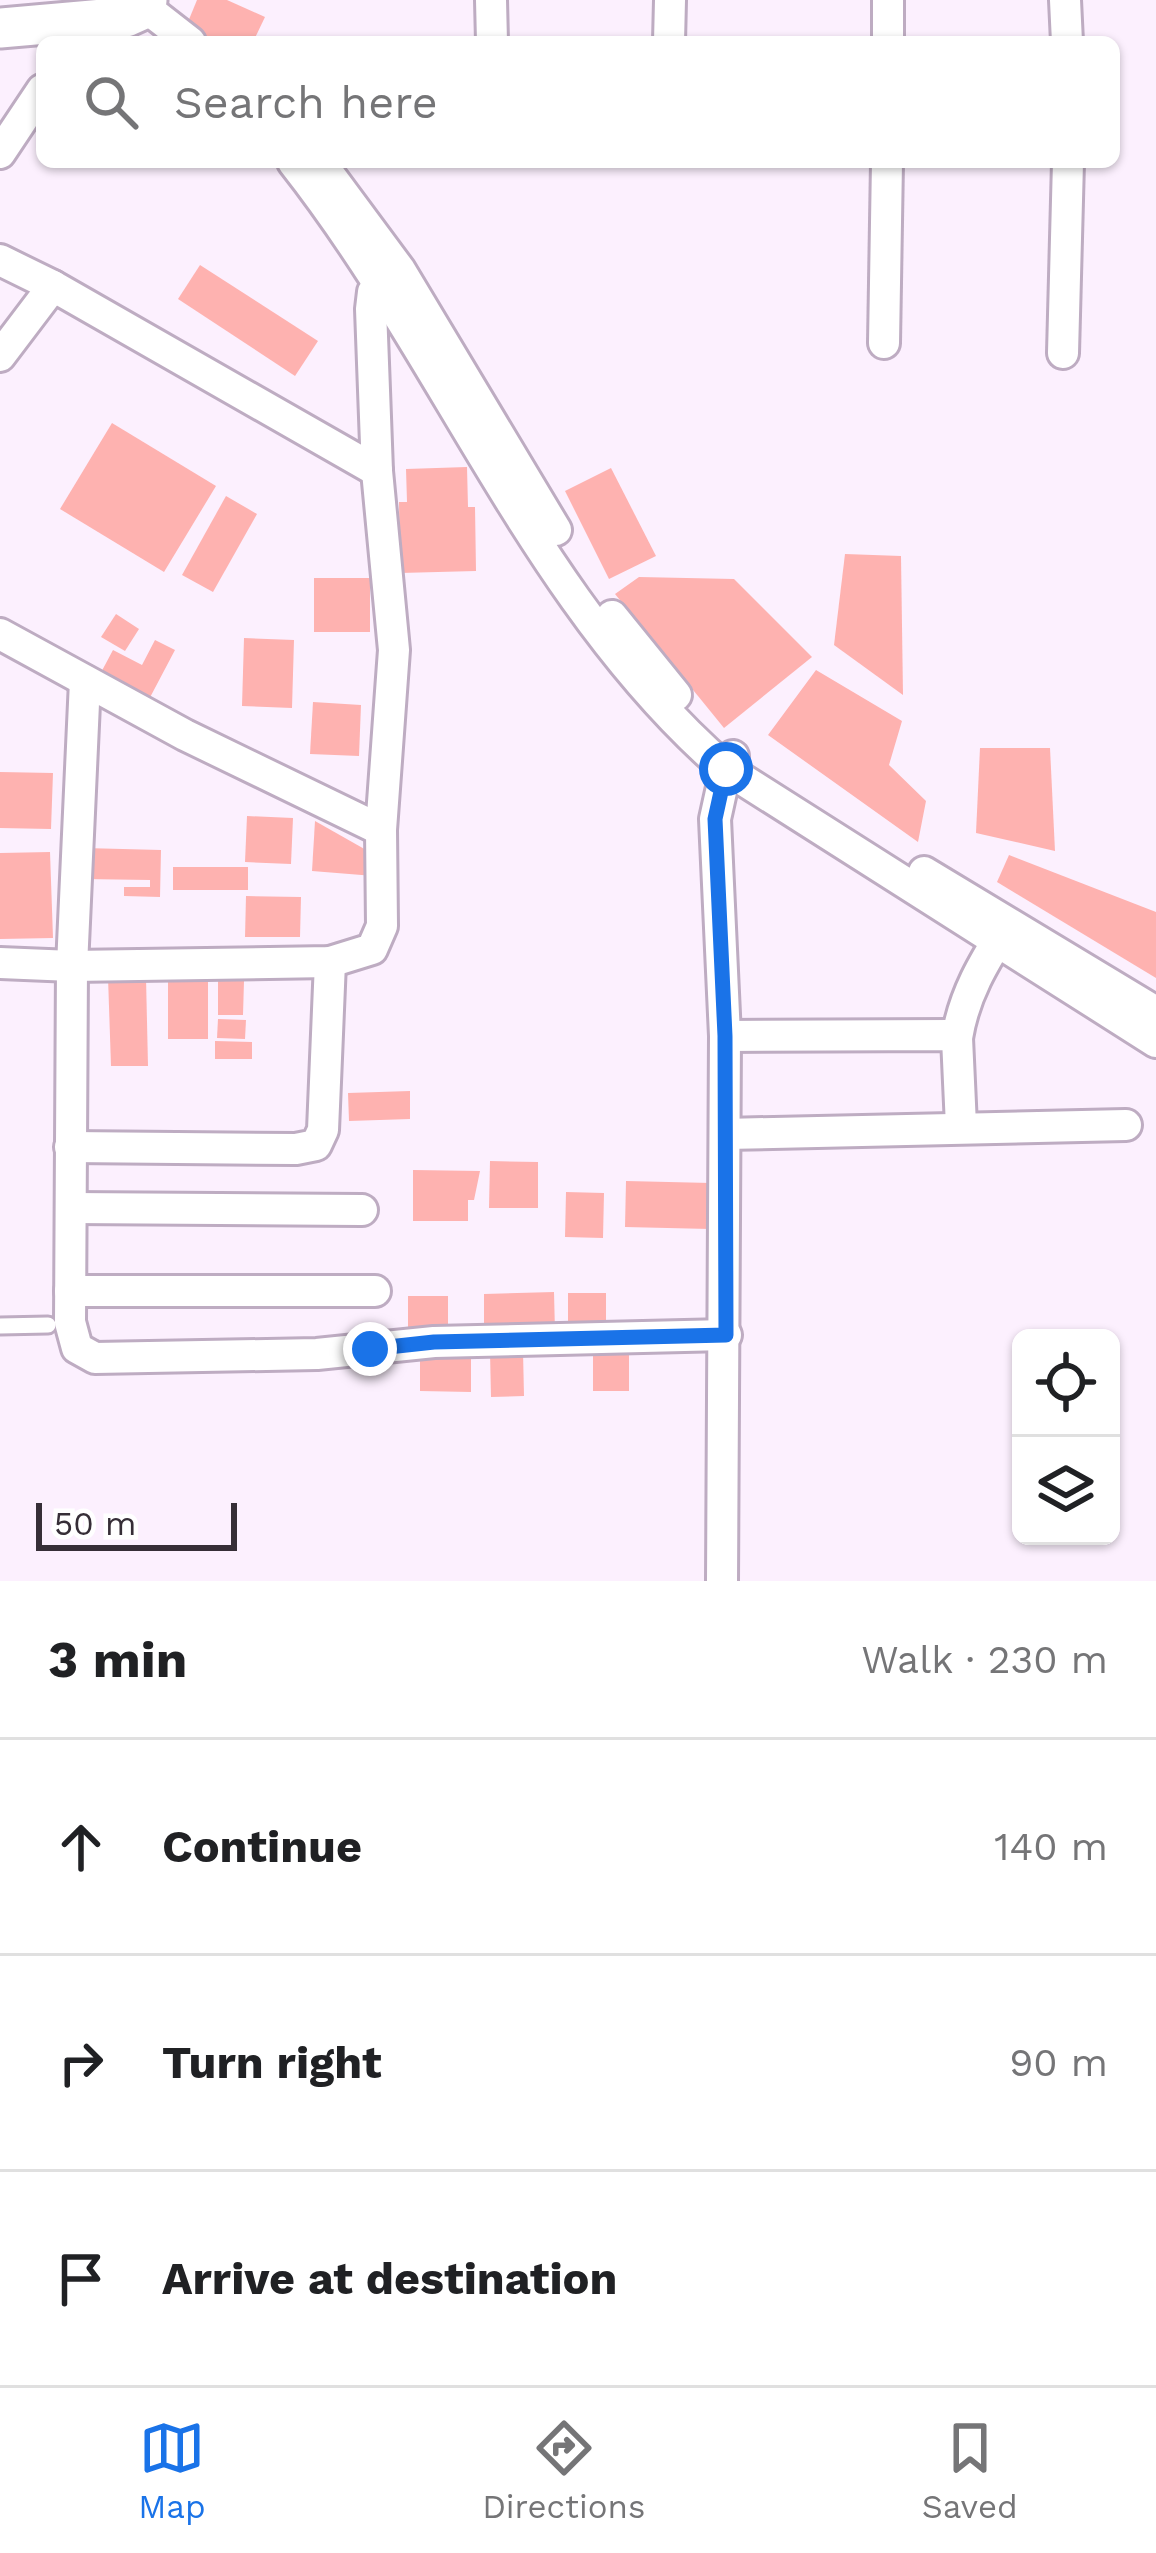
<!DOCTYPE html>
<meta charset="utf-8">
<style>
body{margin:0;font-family:"Work Sans",sans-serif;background:#f2f2f2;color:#202124}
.controls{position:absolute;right:36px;bottom:36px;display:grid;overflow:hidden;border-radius:18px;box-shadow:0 3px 9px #0004}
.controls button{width:108px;height:108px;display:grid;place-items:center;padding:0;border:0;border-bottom:3px solid #e0e0e0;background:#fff;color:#202124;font:60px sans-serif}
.scale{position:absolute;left:36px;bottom:30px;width:201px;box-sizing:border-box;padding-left:12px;border:6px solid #362e37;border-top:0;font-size:33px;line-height:42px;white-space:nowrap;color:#362e37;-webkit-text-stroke:9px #fff;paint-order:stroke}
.stop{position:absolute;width:36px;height:36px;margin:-27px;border:9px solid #1a73e8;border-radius:50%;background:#fff}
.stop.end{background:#1a73e8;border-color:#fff;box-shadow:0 3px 12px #0008}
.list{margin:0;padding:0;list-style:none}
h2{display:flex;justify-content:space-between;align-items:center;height:156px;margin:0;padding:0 48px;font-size:51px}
h2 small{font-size:39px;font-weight:400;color:#757577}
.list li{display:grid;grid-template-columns:78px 1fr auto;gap:36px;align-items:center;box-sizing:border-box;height:216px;padding:0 48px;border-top:3px solid #e0e0e0}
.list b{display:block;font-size:45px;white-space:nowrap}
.list em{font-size:39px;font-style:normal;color:#757577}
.icon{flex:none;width:66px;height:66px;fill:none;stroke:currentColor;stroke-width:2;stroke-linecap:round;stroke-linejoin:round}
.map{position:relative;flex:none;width:1156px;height:1581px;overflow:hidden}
.search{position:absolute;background:#fff;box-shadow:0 3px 9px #0004;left:36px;right:36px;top:36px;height:132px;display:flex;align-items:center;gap:30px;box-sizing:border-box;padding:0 42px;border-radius:18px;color:#757577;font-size:45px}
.sheet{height:804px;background:#fff}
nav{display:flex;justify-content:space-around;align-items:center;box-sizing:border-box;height:168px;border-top:3px solid #e0e0e0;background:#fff;font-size:33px;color:#757577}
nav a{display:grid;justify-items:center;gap:6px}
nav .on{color:#1a73e8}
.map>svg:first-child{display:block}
</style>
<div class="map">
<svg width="1156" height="1581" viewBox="0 0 1156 1581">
<rect width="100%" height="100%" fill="#fcf0fe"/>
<g fill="#feb2b0">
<path d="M197 0H227L265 17 253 42H202L183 34Z"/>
<path d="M200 265 318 341 295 376 178 299Z"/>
<path d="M112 423 216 486 164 572 60 509Z"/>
<path d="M467 467 468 507H475L476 571 400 573 399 502H407L406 469Z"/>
<path d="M611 468 656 556 609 579 565 491Z"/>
<path d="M226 496 257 514 213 592 182 575Z"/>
<path d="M845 554 901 556 903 695 834 645Z"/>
<path d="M639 577 734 579 812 657 724 728 615 594Z"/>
<rect x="314" y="578" width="56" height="54"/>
<path d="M116 614 139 629 125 651 101 637Z"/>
<path d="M244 638 294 640 292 708 242 706Z"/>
<path d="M155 640 175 650 146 705 97 680 113 650 142 665Z"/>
<path d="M816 670 902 721 889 765 926 801 918 842 768 735Z"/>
<path d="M313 702 361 705 359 756 310 754Z"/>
<path d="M980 748H1050L1055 851 976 833Z"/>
<path d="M0 772 53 773 51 829 0 828Z"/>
<path d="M247 816 293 818 291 864 245 862Z"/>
<path d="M315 821 375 855 374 876 312 871Z"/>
<path d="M84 848 161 850 160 897 124 896V887H150V880L83 879Z"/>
<path d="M50 852 53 938 0 939V853Z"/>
<path d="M1009 855 1156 912V978L997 882Z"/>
<rect x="173" y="867" width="75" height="23"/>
<path d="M246 896 301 897 300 937H245Z"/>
<path d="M108 977H146L148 1066H111Z"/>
<rect x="168" y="981" width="40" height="58"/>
<path d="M218 981H244L243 1015H218Z"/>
<path d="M218 1019 246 1020 245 1039 217 1038Z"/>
<path d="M215 1041 252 1042V1059H215Z"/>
<path d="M410 1091V1119L349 1121 348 1093Z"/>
<path d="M490 1161 538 1162V1208H489Z"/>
<path d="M413 1170 480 1171 474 1200H468V1221H413Z"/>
<path d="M626 1181 711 1183 710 1229 625 1227Z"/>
<path d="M566 1192 604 1193 603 1238 565 1237Z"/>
<path d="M554 1292 555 1332 484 1333V1294Z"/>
<rect x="568" y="1293" width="38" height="44"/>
<rect x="408" y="1296" width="40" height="42"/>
<rect x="593" y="1349" width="36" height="42"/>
<path d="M420 1350H471V1392L420 1391Z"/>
<path d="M523 1351 524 1396 491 1397 490 1352Z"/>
</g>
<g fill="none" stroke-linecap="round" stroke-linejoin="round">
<g stroke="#beacc2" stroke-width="21">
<path id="service" d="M0 1326 48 1325"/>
</g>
<g stroke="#beacc2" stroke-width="36">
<g id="minor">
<path d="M136 0 190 42"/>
<path d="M491 0 492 42"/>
<path d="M888 0V42"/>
<path d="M1065 0 1067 42"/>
<path d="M669 42 670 0"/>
<path d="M0 153 42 90"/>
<path d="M293 162C446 356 537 606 726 769L1156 1042"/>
<path d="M320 162 400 270 556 530"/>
<path d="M0 260 53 286 377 471"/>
<path d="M884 343 887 162"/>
<path d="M1063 353 1068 162"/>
<path d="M0 356 53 286"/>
<path d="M612 616 676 695"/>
<path d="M0 634 185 735 381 830"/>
<path d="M85 681 72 966 70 1322 77 1348 95 1358 317 1354 434 1342 726 1335"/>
<path d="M924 872 1156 1012"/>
<path d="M0 963 72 966 330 962 372 949 382 926 381 830 394 650 377 471 371 309 373 292 385 280"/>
<path d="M725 1036 952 1035 957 1038 961 1126"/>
<path d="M957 1038C964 994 984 962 1007 925"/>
<path d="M725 1134 1126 1125"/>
<path d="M70 1147 296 1149 316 1145 323 1130 330 962"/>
<path d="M71 1208 362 1210"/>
<path d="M70 1291H375"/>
<path d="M722 1581 725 1036 715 819 726 769 733 756"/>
</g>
</g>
<g stroke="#beacc2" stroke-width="45">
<path id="tertiary" d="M0 28 126 17 146 8 147 0"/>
</g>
<use href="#service" stroke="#fff" stroke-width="15"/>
<use href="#minor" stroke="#fff" stroke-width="30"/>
<use href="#tertiary" stroke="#fff" stroke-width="39"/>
</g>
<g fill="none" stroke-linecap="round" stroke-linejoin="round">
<path stroke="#1a73e8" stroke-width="15" d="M370 1349 434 1342 726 1335 725 1036 715 819 726 769"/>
</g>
</svg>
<div class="controls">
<button><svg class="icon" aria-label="locate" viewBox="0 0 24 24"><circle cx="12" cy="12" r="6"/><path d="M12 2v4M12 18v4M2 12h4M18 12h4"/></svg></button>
<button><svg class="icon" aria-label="layers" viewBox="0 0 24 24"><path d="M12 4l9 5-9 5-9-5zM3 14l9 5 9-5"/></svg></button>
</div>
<div class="scale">50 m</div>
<div class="stop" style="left:726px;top:769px"></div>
<div class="stop end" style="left:370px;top:1349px"></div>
<div class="search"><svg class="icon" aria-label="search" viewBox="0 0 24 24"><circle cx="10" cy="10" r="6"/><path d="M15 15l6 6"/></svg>Search here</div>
</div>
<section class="sheet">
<h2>3 min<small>Walk · 230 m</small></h2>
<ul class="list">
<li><svg class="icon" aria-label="ahead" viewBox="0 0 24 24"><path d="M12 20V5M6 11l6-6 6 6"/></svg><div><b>Continue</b></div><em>140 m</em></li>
<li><svg class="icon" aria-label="right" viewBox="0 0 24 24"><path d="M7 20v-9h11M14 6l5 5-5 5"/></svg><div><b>Turn right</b></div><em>90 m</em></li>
<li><svg class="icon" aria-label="arrive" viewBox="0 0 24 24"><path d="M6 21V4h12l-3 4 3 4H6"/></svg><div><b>Arrive at destination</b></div></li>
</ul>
</section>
<nav>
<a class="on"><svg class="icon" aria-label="map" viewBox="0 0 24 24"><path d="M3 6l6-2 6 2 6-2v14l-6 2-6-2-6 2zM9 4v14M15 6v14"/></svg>Map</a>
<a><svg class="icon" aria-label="directions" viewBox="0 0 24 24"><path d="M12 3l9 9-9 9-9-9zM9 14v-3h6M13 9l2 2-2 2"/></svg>Directions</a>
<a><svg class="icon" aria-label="saved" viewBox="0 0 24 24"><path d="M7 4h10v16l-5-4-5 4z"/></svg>Saved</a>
</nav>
